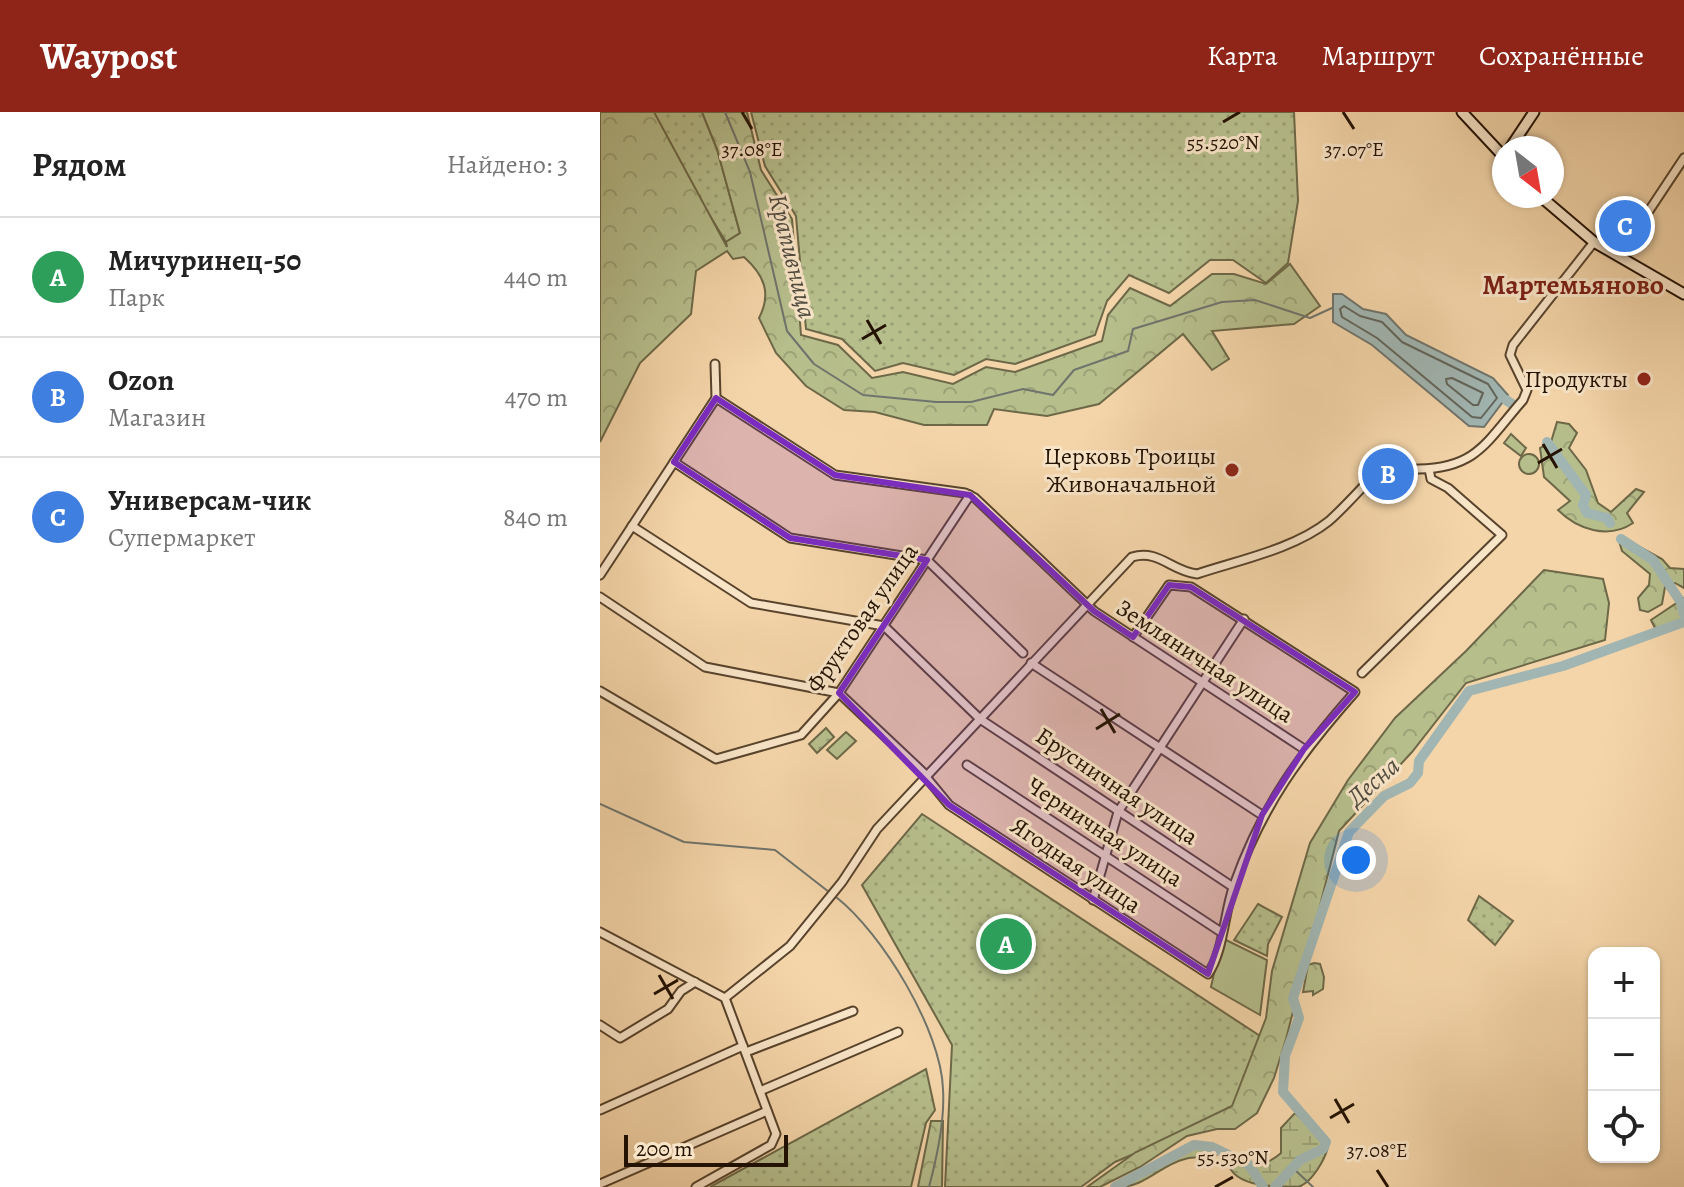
<!DOCTYPE html>
<html lang="ru">
<meta charset="utf-8">
<style>
body{margin:0;font-family:Alegreya,serif;background:#f6f6f6;color:#222}
.controls{position:absolute;right:24px;bottom:24px;display:grid;overflow:hidden;border-radius:16px;box-shadow:0 2px 6px #0004}
.controls button{width:72px;height:72px;display:grid;place-items:center;padding:0;border:0;border-bottom:2px solid #e0e0e0;background:#fff;color:#222;font:40px sans-serif}
.compass{position:absolute;left:892px;top:24px;width:72px;height:72px;border-radius:50%;background:#fff;box-shadow:0 2px 6px #0004;rotate:149deg}
.scale{position:absolute;left:24px;bottom:20px;width:164px;box-sizing:border-box;padding-left:8px;border:4px solid #241202;border-top:0;font-size:22px;line-height:28px;white-space:nowrap;color:#241202;-webkit-text-stroke:6px #f8e4c7;paint-order:stroke}
.you{position:absolute;left:756px;top:748px;width:28px;height:28px;margin:-20px;border:6px solid #fff;border-radius:50%;background:#1a73e8;box-shadow:0 0 0 12px #1a73e833}
.badge{display:grid;place-items:center;width:52px;height:52px;border-radius:50%;background:#8f2418;color:#fff;font-size:26px;font-weight:700}
.pin{position:absolute;translate:-50% -50%;border:4px solid #fff;box-shadow:0 2px 8px #0006}
.list{margin:0;padding:0;list-style:none}
h2{display:flex;justify-content:space-between;align-items:center;height:104px;margin:0;padding:0 32px;font-size:34px}
h2 small{font-size:26px;font-weight:400;color:#767676}
.list li{display:grid;grid-template-columns:52px 1fr auto;gap:24px;align-items:center;box-sizing:border-box;height:120px;padding:0 32px;border-top:2px solid #e0e0e0}
.list b{display:block;font-size:30px;white-space:nowrap}
.list p{margin:0;font-size:26px;white-space:nowrap;color:#767676}
.list em{font-size:26px;font-style:normal;color:#767676}
.icon{flex:none;width:44px;height:44px;fill:none;stroke:currentColor;stroke-width:2;stroke-linecap:round;stroke-linejoin:round}
.map{position:relative;flex:none;width:1084px;height:1075px;overflow:hidden}
header{display:flex;align-items:center;gap:48px;box-sizing:border-box;height:112px;padding:0 40px;background:#8f2418;color:#fff}
header strong{font-size:38px}
nav{display:flex;gap:44px;margin-inline-start:auto;font-size:28px}
main{display:flex}
aside{flex:1;background:#fff}
.map>svg:first-child{display:block}
</style>
<header>
<strong>Waypost</strong>
<nav><a>Карта</a><a>Маршрут</a><a>Сохранённые</a></nav>
</header>
<main>
<aside>
<h2>Рядом<small>Найдено: 3</small></h2>
<ul class="list">
<li><span class="badge" style="background:#2e9e5b">A</span><div><b>Мичуринец-50</b><p>Парк</p></div><em>440 m</em></li>
<li><span class="badge" style="background:#3f7fe0">B</span><div><b>Ozon</b><p>Магазин</p></div><em>470 m</em></li>
<li><span class="badge" style="background:#3f7fe0">C</span><div><b>Универсам-чик</b><p>Супермаркет</p></div><em>840 m</em></li>
</ul>
</aside>
<div class="map">
<svg width="1084" height="1075" viewBox="0 0 1084 1075">
<defs>
<pattern id="green-dots" width="8" height="8" patternUnits="userSpaceOnUse" patternTransform="scale(2)"><rect width="8" height="8" fill="#b6be8c"/><path d="M2 2h.1M6 6h.1" fill="none" stroke="#9ca277" stroke-width="1.8" stroke-linecap="round"/></pattern>
<pattern id="forest-crowns" width="20" height="18" patternUnits="userSpaceOnUse" patternTransform="scale(2)"><rect width="20" height="18" fill="#b6be8c"/><path d="M2 6a3 3 0 1 1 6 0M12 15a3 3 0 1 1 6 0" fill="none" stroke="#9ca277"/></pattern>
<pattern id="wetland-marsh" width="20" height="14" patternUnits="userSpaceOnUse" patternTransform="scale(2)"><rect width="20" height="14" fill="#b6be8c"/><path d="M1 5h8M5 5V1M11 12h8M15 12V8" fill="none" stroke="#9ca277"/></pattern>
</defs>
<rect width="100%" height="100%" fill="#f4d5a9"/>
<filter id="stains"><feTurbulence type="fractalNoise" baseFrequency=".0025" numOctaves="4"/><feColorMatrix values="0 0 0 0 .2 0 0 0 0 .09 0 0 0 0 .02 0 0 0 .5 -.17"/></filter>
<radialGradient id="worn" r=".72"><stop offset=".6" stop-color="#630" stop-opacity="0"/><stop offset="1" stop-color="#630" stop-opacity=".3"/></radialGradient>
<g fill="url(#green-dots)" stroke="#6d6847" stroke-width="2">
<path d="M51 0H102L117 37 140 121 126 130 66 33Z"/>
<path d="M151 0H694L698 89 688 151 666 171 633 148H610L569 181 529 163 507 189 495 223 415 252 386 247 354 263 303 251 275 259 242 227 206 217 196 104 165 54Z"/>
<path d="M226 616 234 625 217 641 209 632Z"/>
<path d="M322 702 660 924 638 998 515 1050 481 1075H345L352 933 262 773Z"/>
<path d="M879 784 913 809 895 833 868 808Z"/>
<path d="M658 792 682 805 668 832 667 844 634 828Z"/>
<path d="M326 957 335 998 326 1011 311 1075H110Z"/>
</g>
<g fill="url(#forest-crowns)" stroke="#6d6847" stroke-width="2">
<path d="M0 0H54L127 135 126 130 140 121 117 37 102 0H147L161 58 192 107 201 223 238 233 272 266 303 260 353 272 386 255 415 260 502 229 508 203 530 176 570 194 612 162H634L666 172 690 152 720 194 694 212 612 219 629 247 612 258 583 222 499 292 447 304 394 297 387 313H324L275 300 244 298 206 274 176 241 159 206C172 181 164 163 144 145L133 147 127 139 96 159 91 202 40 251 0 330Z"/>
<path d="M957 310 969 312 977 321 969 336 986 358 998 391 1011 400 1036 377 1044 380 1027 401 1033 411C1008 428 977 417 958 398L970 389 944 365 940 336 951 330Z"/>
<path d="M1027 428 1062 447 1070 456 1084 457V476L1075 471 1065 475 1062 492 1048 500 1040 498 1038 486 1049 473 1050 462 1022 439 1019 429Z"/>
<path d="M944 458 1003 467 1009 491 1005 528 866 571 812 640 739 719 686 927 674 966 657 1001 635 1017H617L587 1024 540 1055 500 1075H487L536 1040 632 994 666 906 672 859 710 731 748 668 795 606 866 539Z"/>
<path d="M1084 486V506L1056 518 1051 508Z"/>
<path d="M714 851 720 852 724 865 723 877 713 883V879L703 880 708 853Z"/>
<path d="M331 1009H343L342 1075H318Z"/>
</g>
<g fill="url(#wetland-marsh)" stroke="#6d6847" stroke-width="2">
<path d="M695 1001 719 1021 728 1035C725 1047 712 1071 698 1075 672 1075 628 1075 627 1045 648 1055 663 1057 681 1041V1016Z"/>
<path d="M594 1035 610 1036 618 1042C606 1047 597 1044 585 1047 560 1053 546 1075 518 1075Z"/>
</g>
<g fill="#b6be8c" stroke="#6d6847" stroke-width="2">
<path d="M911 322 926 336 921 344 904 331Z"/>
<circle cx="929" cy="352" r="10"/>
<path d="M246 620 256 629 237 647 227 638Z"/>
<path d="M622 826 667 848 660 903 611 875Z"/>
</g>
<path fill="#a1b6b3" stroke="#6f746c" stroke-width="2" d="M733 182H742L763 197 786 202 806 223 893 266 908 283 884 315 869 314 772 233 733 210Z"/>
<g fill="none" stroke-linecap="round" stroke-linejoin="round">
<g stroke="#62645a" stroke-width="2">
<path d="M744 194 760 204 782 210 802 230 888 272 897 286 881 306 872 305 777 226 742 205 740 197Z"/>
<path d="M852 266 883 281 878 293H873L847 272 846 267Z"/>
</g>
<g stroke="#6f746c" stroke-width="2">
<path d="M125 0 150 60 187 219 214 252 263 283 336 290H371L423 277 453 283 474 258 528 239 533 217 622 190 655 188 710 206 732 196"/>
<path d="M0 692 84 730 175 738 229 780"/>
<path d="M236 785C282 821 341 918 343 977 345 1008 337 1045 329 1075"/>
<path d="M693 1056 713 1075"/>
</g>
<g stroke="#a1b6b3" stroke-width="10">
<path d="M906 288 912 292"/>
<path d="M947 330 986 383 983 393 987 401 1007 406 1010 411"/>
<path d="M1021 427 1053 448 1082 492 1084 502"/>
<path d="M515 1075 594 1033 612 1035 649 1053 663 1075"/>
<path d="M675 1075 700 1048 723 1037 726 1030 683 980 685 944 699 906 693 886 749 720 784 684 810 671 818 661 819 649 869 579 963 554 1084 510"/>
</g>
<g stroke="#58432c" stroke-width="11">
<g id="street">
<path d="M1019 144 1084 46"/>
<path d="M116 286 235 363 365 381 375 386 494 499 704 637"/>
<path d="M74 350 190 426 327 448 423 541"/>
<path d="M32 414 151 491 284 514 380 607 633 775"/>
<path d="M0 463 116 286 115 252"/>
<path d="M0 485 105 555 239 581 327 664"/>
<path d="M431 551 662 703"/>
<path d="M762 561 902 423 848 376 831 367 829 357"/>
<path d="M0 579 116 647 201 623 239 581 370 383"/>
<path d="M367 653 621 820"/>
<path d="M326 665 349 693 608 862C624 839 624 800 634 773 662 694 700 642 755 580L591 475 569 473 533 525"/>
<path d="M493 788 518 700 644 507"/>
<path d="M0 820 125 886 176 1022 171 1033 96 1075"/>
<path d="M125 886 190 834 242 770 277 717 532 445C559 437 571 459 597 462 639 448 694 437 729 409 747 393 764 373 781 356 793 359 806 358 819 357 877 356 887 329 923 288L927 278 910 243 913 233 994 130"/>
<path d="M0 913 20 926 68 897 81 879 95 870"/>
<path d="M146 940 253 899"/>
<path d="M160 979 298 920"/>
<path d="M0 998 143 934"/>
<path d="M0 1072 167 999"/>
</g>
</g>
<g stroke="#241202" stroke-width="13">
<g id="secondary">
<path d="M862 0 904 45"/>
<path d="M910 36 934 0"/>
<path d="M940 84 994 130 1084 182"/>
</g>
</g>
<use href="#street" stroke="#f8e4c7" stroke-width="7"/>
<use href="#secondary" stroke="#f8e4c7" stroke-width="9"/>
</g>
<path fill="#7b2cbf" fill-opacity="0.2" stroke="#7b2cbf" stroke-width="6" stroke-linejoin="round" d="M116 286 235 363 370 383 494 499 533 525 569 473 591 475 755 580 704 637 662 703 608 862 349 693 239 581 327 448 190 426 74 350Z"/>
<path fill="none" stroke="#241202" stroke-width="3" d="M142 0 152 17M743 0 754 17M623 10 640 0M267 208 281 232M262 227 286 213M943 332 957 356M938 351 962 337M501 597 515 621M496 617 520 602M59 863 73 887M54 882 78 868M735 987 749 1011M730 1006 754 992M777 1058 788 1075M615 1075 633 1065"/>
<g fill="#8f2418" stroke="#f8e4c7" stroke-width="3">
<circle cx="1044" cy="267" r="8"/>
<circle cx="632" cy="358" r="8"/>
</g>
<g text-anchor="middle" stroke-width="6" stroke-linejoin="round" paint-order="stroke">
<g font-size="24" fill="#241202" stroke="#f8e4c7" text-anchor="end">
<text x="1028" y="275">Продукты</text>
<text x="616" y="352">Церковь Троицы<tspan x="616" dy="28">Живоначальной</tspan></text>
</g>
<g font-size="24" fill="#241202" stroke="#f8e4c7">
<text transform="translate(262 506) rotate(-55)" y="8">Фруктовая улица</text>
<text transform="translate(605 549) rotate(33)" y="8">Земляничная улица</text>
<text transform="translate(517 674) rotate(34)" y="8">Брусничная улица</text>
<text transform="translate(505 720) rotate(33)" y="8">Черничная улица</text>
<text transform="translate(476 753) rotate(34)" y="8">Ягодная улица</text>
</g>
<g font-size="26" font-style="italic" fill="#504b40" stroke="#f8e4c7">
<text transform="translate(193 144) rotate(76)" y="9">Крапивница</text>
<text transform="translate(773 669) rotate(-41)" y="9">Десна</text>
</g>
<g font-size="28" font-weight="bold" fill="#7a1f14" stroke="#f8e4c7">
<text x="973" y="182">Мартемьяново</text>
</g>
</g>
<g font-size="20" text-anchor="middle" fill="#241202" stroke="#f8e4c7" stroke-width="6" stroke-linejoin="round" paint-order="stroke">
<text x="623" y="37">55.520°N</text>
<text x="152" y="44">37.08°E</text>
<text x="754" y="44">37.07°E</text>
<text x="777" y="1045">37.08°E</text>
<text x="633" y="1052">55.530°N</text>
</g>
<rect width="100%" height="100%" filter="url(#stains)"/>
<rect width="100%" height="100%" fill="url(#worn)"/>
</svg>
<div class="controls">
<button>+</button>
<button>−</button>
<button><svg class="icon" aria-label="locate" viewBox="0 0 24 24"><circle cx="12" cy="12" r="6"/><path d="M12 2v4M12 18v4M2 12h4M18 12h4"/></svg></button>
</div>
<svg class="compass" viewBox="-18 -18 36 36"><path d="M0-13l5 13h-10z" fill="#e53935"/><path d="M0 13l5-13h-10z" fill="#767676"/></svg>
<div class="scale">200 m</div>
<div class="you"></div>
<div class="pin badge" style="left:406px;top:832px;background:#2e9e5b">A</div>
<div class="pin badge" style="left:788px;top:362px;background:#3f7fe0">B</div>
<div class="pin badge" style="left:1025px;top:114px;background:#3f7fe0">C</div>
</div>
</main>
